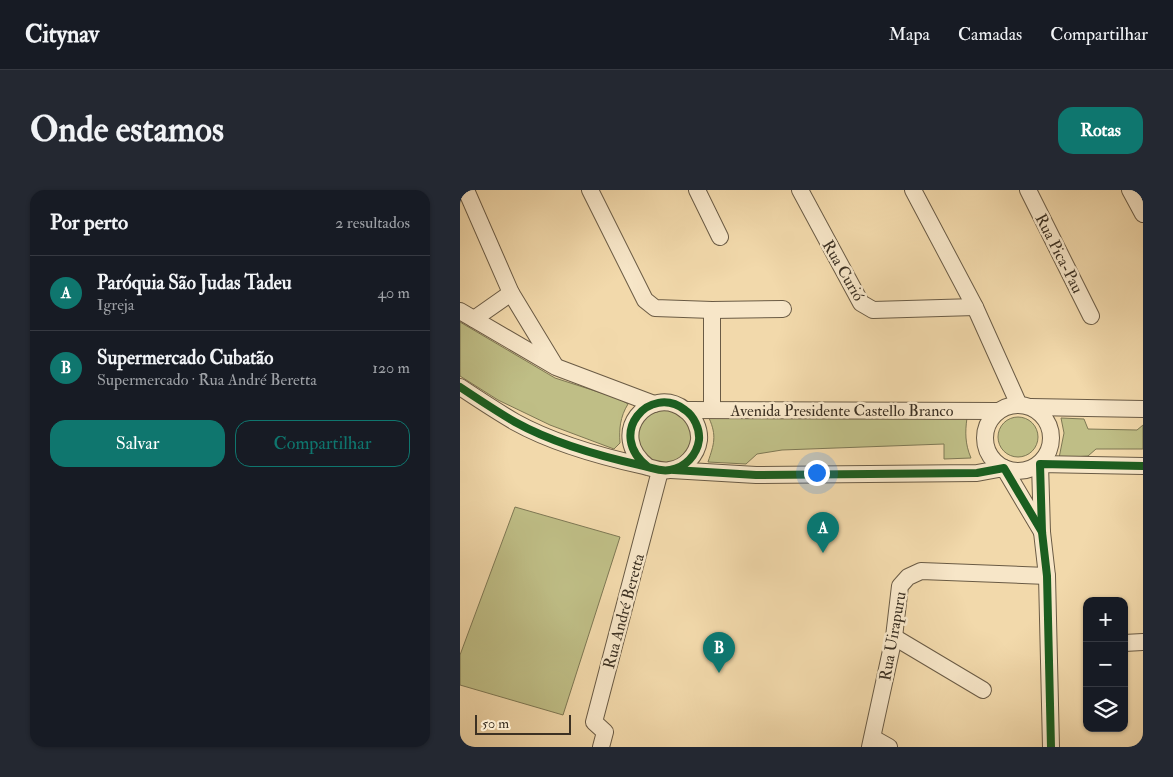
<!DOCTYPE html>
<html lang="pt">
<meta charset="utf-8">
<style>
body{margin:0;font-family:"IM FELL Double Pica",serif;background:#242831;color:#f1f3f6}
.controls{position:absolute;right:15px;bottom:15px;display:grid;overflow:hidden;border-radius:10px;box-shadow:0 1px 4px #0004}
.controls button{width:45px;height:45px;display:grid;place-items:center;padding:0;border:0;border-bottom:1px solid #363941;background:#171b24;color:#f1f3f6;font:25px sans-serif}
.scale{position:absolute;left:15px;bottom:12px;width:96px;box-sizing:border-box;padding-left:5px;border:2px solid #3c3123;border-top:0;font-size:14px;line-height:18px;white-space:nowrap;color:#3c3123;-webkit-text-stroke:4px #f7e6c8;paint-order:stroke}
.you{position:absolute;left:356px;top:282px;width:18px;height:18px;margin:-12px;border:4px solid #fff;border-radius:50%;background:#1a73e8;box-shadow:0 0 0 8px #1a73e833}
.badge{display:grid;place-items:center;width:32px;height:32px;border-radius:50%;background:#0f766e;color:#fff;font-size:16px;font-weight:700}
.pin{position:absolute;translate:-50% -41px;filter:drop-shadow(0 1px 2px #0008)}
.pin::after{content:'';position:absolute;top:26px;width:18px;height:15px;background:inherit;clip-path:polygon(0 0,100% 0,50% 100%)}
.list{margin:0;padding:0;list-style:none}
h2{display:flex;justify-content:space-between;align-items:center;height:65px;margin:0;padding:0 20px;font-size:21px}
h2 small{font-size:16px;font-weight:400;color:#9ea1a6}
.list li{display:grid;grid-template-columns:32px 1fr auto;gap:15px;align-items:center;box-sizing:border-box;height:75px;padding:0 20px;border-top:1px solid #363941}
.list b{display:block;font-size:19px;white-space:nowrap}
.list p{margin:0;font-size:16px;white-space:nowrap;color:#9ea1a6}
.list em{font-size:16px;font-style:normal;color:#9ea1a6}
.actions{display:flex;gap:10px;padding:15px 20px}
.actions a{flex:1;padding:11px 0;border:1px solid #0f766e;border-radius:15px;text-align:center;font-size:18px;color:#0f766e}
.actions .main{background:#0f766e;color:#fff}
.icon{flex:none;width:28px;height:28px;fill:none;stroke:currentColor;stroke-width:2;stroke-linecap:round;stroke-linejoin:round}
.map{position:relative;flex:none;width:683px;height:557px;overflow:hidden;border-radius:15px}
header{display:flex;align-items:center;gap:30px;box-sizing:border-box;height:70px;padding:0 25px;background:#171b24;border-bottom:1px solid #363941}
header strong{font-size:24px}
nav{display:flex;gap:28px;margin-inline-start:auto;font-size:18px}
.intro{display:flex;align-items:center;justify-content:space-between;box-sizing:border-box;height:120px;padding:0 30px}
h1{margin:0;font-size:35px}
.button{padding:12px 22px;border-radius:15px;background:#0f766e;color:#fff;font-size:18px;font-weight:700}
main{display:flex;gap:30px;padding:0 30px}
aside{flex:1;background:#171b24;border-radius:15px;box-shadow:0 1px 4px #0004}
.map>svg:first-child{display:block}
</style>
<header>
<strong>Citynav</strong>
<nav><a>Mapa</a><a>Camadas</a><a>Compartilhar</a></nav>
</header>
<div class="intro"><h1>Onde estamos</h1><a class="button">Rotas</a></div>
<main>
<aside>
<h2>Por perto<small>2 resultados</small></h2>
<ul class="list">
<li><span class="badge">A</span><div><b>Paróquia São Judas Tadeu</b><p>Igreja</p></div><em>40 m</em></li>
<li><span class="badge">B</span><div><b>Supermercado Cubatão</b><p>Supermercado · Rua André Beretta</p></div><em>120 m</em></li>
</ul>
<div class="actions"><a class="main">Salvar</a><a>Compartilhar</a></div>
</aside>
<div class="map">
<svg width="683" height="557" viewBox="0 0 683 557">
<rect width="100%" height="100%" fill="#f2d9ab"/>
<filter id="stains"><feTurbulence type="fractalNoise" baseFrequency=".004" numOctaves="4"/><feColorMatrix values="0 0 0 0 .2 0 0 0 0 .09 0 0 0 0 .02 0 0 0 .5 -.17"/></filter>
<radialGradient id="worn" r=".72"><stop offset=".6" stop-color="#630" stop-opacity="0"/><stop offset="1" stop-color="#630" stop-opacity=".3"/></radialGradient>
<g fill="#bfbe86" stroke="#7e7854">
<path d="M0 132 95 188 160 209 168 214C160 227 159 239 160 253L154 259 90 235 38 210 0 186Z"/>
<path d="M206 218 229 231 233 248 226 266 208 275 189 271 177 255 178 236 189 222Z"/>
<circle cx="558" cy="247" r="20"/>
<path d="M249 228H507C505 242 505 254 511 268L484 269V254L322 260 297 264 286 274 248 272C254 254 257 246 249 228Z"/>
<path d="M601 228 624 229 628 239 677 240 683 235V259H636L628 266 599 268 604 243Z"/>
<path d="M55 317 160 347 103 525 0 495V465Z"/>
</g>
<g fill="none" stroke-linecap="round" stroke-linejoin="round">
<g stroke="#6a5b45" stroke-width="18">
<g id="minor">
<path d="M6 0 51 103 14 129"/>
<path d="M130 0 185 110 195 118 252 120 323 119"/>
<path d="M237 0 260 47"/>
<path d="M340 0 401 113 413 120 515 117"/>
<path d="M453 0 515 117 559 215"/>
<path d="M568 0 631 126"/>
<path d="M670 0 683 24"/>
<path d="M51 103 94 174"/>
<path d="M0 121 96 177 194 214"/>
<path d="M0 197C18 209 36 221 55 232 91 252 143 267 184 276 193 278 200 282 210 280 225 278 237 265 239 250 240 239 234 226 225 220 190 193 145 244 188 277"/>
<circle cx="558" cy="248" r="33"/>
<path d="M571 217 683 219"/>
<path d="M226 220 538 221"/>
<path d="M252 220V120"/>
<path d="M211 280 296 285 517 283 544 278 582 342"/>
<path d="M434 447 523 500"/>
<path d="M664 453 683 452"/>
<path d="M413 548 429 557"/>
<path d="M141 557 145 542 134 532 200 281"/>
<path d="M410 557 434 447 440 396 448 387 461 381 587 386"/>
<path d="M591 557 587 386 582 342 580 274 683 276"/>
</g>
</g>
<use href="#minor" stroke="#f7e6c8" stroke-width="16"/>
<g stroke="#f7e6c8" stroke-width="11">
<g id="cycleway">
<path d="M0 197C18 209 36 221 55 232 91 252 143 267 184 276 193 278 200 282 210 280 225 278 237 265 239 250 240 239 234 226 225 220 190 193 145 244 188 277"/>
<path d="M214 280 296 285 517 283 544 278 582 342"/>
<path d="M591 557 587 386 582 342 580 274 683 276"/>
</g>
</g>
<use href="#cycleway" stroke="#1b5e20" stroke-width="8"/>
</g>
<g text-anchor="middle" stroke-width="5" stroke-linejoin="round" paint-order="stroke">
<g font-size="16" fill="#3c3123" stroke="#f7e6c8">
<text transform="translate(600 63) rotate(63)" y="6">Rua Pica-Pau</text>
<text transform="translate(384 80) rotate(60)" y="6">Rua Curió</text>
<text x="382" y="226">Avenida Presidente Castello Branco</text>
<text transform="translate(163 421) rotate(-75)" y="6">Rua André Beretta</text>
<text transform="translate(432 446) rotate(-80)" y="6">Rua Uirapuru</text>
</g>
</g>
<rect width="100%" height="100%" filter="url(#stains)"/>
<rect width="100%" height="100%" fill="url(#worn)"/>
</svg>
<div class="controls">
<button>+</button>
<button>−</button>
<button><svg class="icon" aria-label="layers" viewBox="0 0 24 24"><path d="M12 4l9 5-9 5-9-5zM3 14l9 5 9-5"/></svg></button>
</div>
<div class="scale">50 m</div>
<div class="you"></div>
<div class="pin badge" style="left:363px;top:363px">A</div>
<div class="pin badge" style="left:259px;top:483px">B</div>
</div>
</main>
